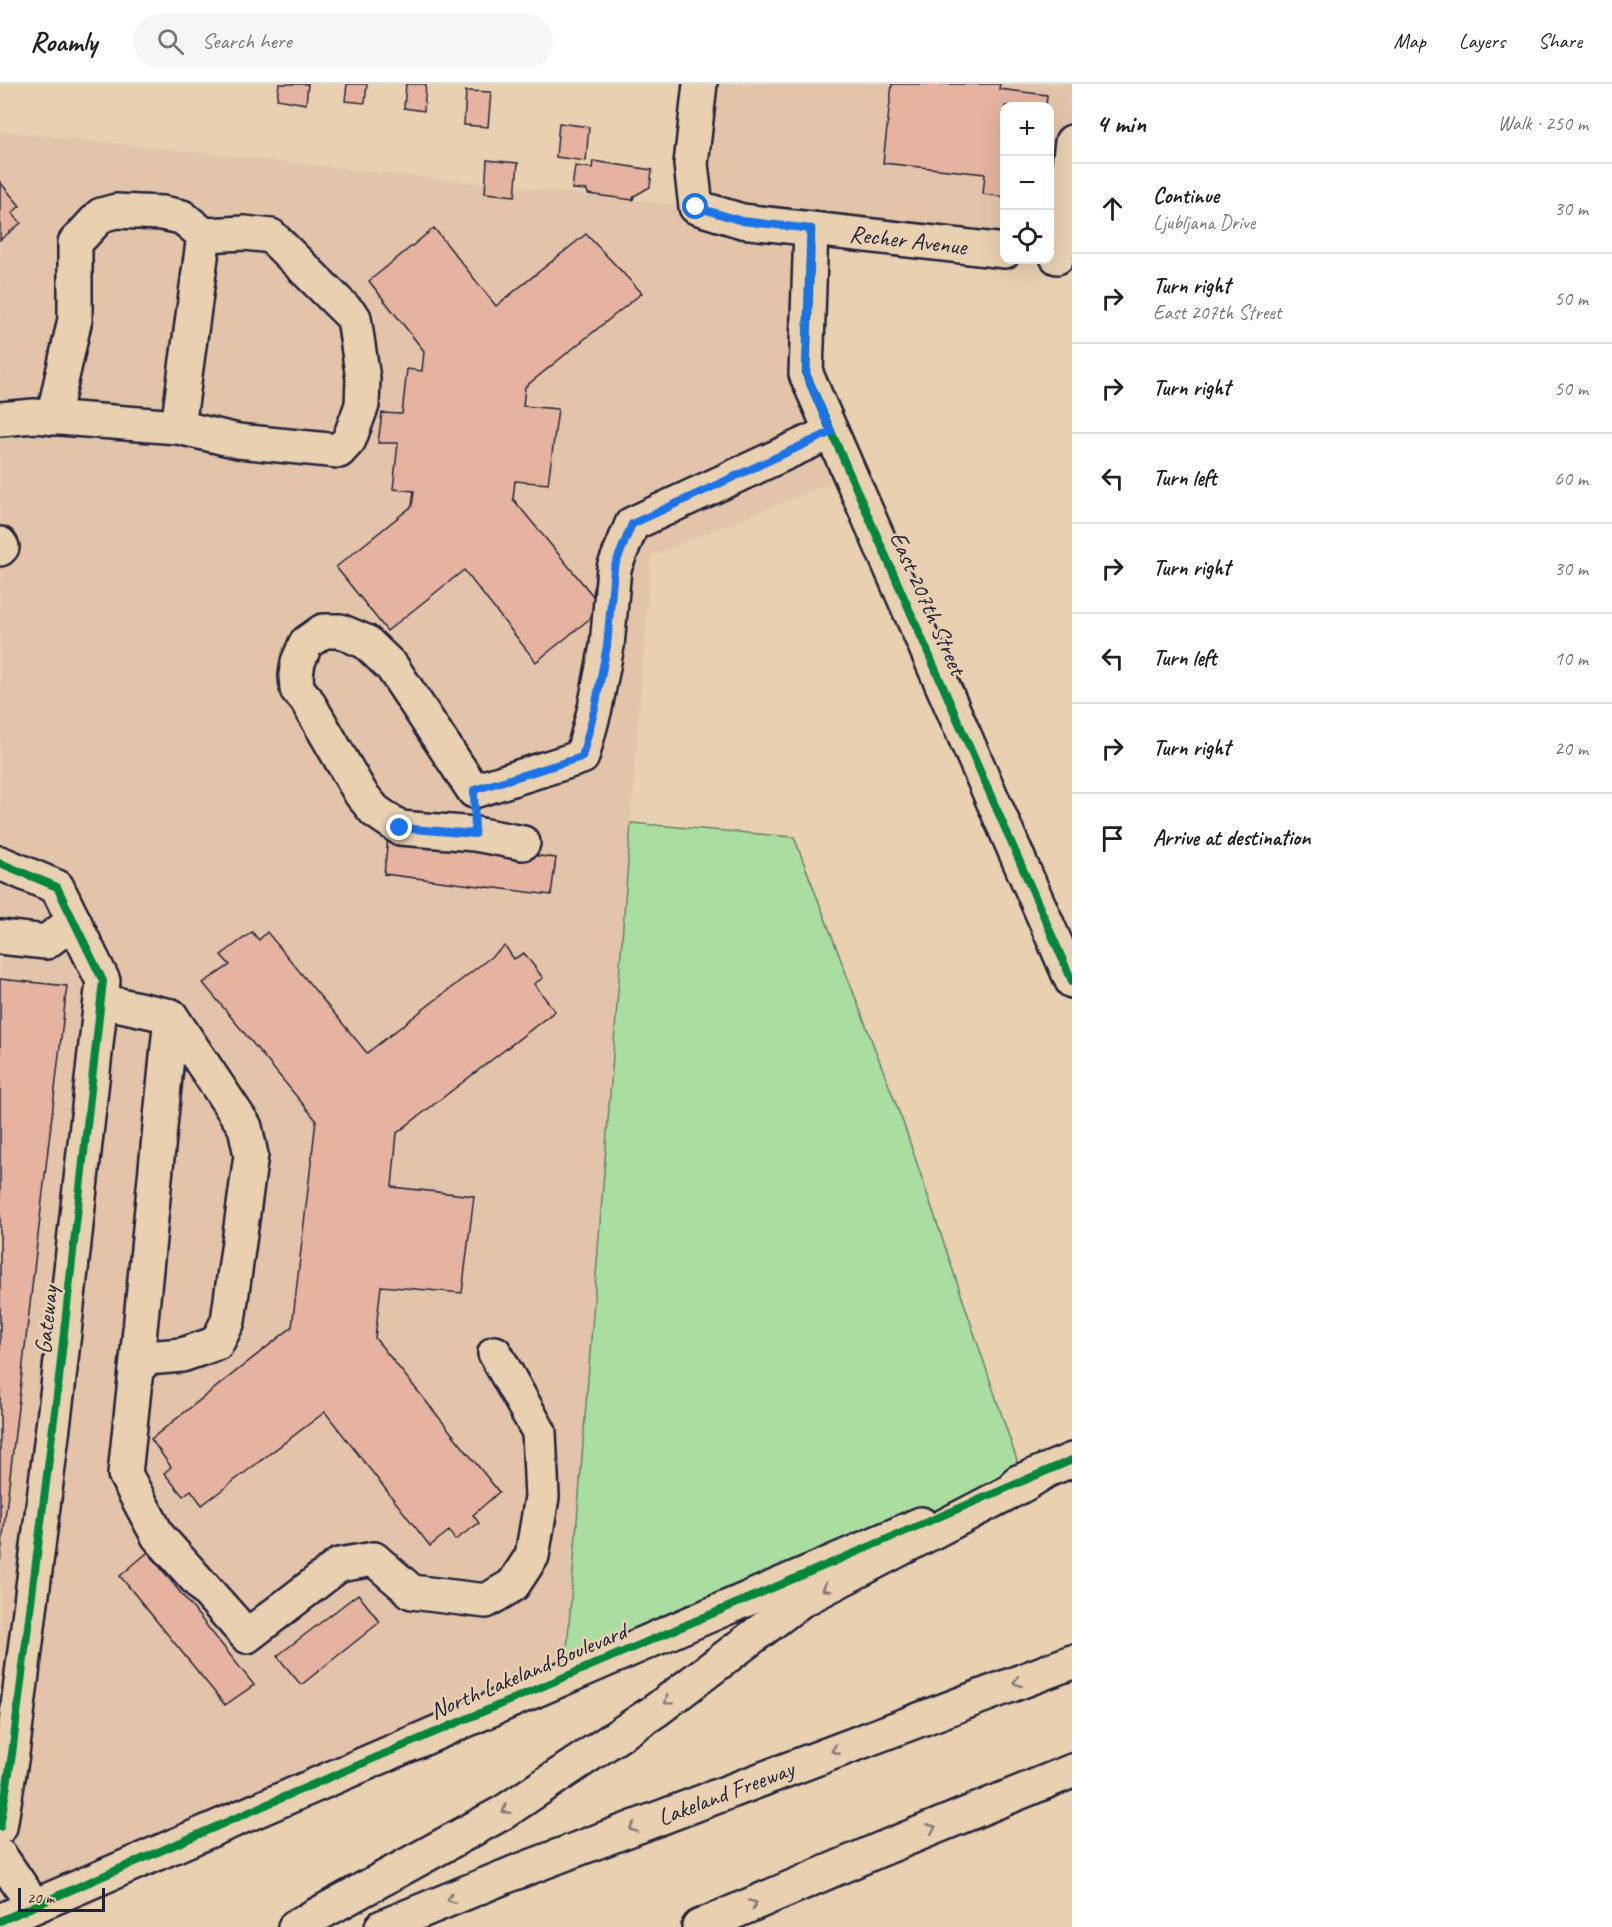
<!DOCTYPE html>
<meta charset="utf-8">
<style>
body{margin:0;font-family:Caveat,sans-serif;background:#f6f6f6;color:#202124}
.controls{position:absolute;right:18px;top:18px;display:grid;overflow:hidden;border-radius:12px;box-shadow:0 6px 24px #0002}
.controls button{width:54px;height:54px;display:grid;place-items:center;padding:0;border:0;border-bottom:2px solid #e0e0e0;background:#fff;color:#202124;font:30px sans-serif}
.scale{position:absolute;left:18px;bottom:15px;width:87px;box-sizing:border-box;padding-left:6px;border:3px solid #22223b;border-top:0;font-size:16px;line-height:21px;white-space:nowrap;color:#22223b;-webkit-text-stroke:4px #e8d0b1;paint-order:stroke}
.stop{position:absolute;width:18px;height:18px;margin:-14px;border:4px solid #1a73e8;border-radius:50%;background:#fff}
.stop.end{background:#1a73e8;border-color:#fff;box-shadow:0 2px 6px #0008}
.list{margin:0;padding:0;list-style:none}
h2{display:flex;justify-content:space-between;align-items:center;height:78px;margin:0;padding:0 24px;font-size:26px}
h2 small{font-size:20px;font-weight:400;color:#757577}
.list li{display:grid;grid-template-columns:39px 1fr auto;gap:18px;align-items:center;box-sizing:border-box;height:90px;padding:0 24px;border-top:2px solid #e0e0e0}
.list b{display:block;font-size:22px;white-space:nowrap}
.list p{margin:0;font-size:20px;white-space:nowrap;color:#757577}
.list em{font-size:20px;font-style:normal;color:#757577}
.icon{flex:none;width:33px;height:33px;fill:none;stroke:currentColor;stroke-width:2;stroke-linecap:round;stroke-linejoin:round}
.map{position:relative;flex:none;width:1072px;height:1843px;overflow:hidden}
header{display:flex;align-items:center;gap:36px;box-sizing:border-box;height:84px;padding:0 30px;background:#fff;border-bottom:2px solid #e0e0e0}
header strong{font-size:28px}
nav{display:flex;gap:33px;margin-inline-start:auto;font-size:21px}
.search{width:420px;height:54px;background:#f6f6f6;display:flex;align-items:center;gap:15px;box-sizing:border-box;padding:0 21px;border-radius:33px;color:#757577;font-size:22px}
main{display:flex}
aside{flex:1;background:#fff}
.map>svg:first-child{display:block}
</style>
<header>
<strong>Roamly</strong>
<div class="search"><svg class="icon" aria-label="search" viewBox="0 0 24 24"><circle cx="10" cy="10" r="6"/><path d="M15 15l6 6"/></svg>Search here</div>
<nav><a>Map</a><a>Layers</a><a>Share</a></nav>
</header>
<main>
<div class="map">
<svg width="1072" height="1843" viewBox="0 0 1072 1843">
<rect width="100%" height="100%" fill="#e8d0b1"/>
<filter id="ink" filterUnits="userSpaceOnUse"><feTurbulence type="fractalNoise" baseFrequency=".0167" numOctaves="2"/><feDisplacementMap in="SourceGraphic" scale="12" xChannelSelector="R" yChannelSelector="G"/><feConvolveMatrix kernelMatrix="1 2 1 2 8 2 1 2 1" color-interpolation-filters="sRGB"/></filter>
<g filter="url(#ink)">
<path fill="#e3c4aa" d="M700 0H1072V175L1050 172V22H1005L1004 167 811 145 806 290 850 391 651 472 565 1592 0 1837V47L696 123Z"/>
<path fill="#a9dea0" stroke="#66806e" stroke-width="1.5" d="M631 739 794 753 904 1041 1025 1400 565 1592Z"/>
<g fill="#e5b3a0" stroke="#22223b" stroke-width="1.5">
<path d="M279 0H308L306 20 277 15Z"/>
<path d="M347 0H367L365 19 345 17Z"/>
<path d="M406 0H426L424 27 404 24Z"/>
<path d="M892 0H1000L999 5 1047 11 1046 22H1005V113L983 110 985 90 883 79Z"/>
<path d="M466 7 491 8 488 43 464 41Z"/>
<path d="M559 39 589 43 586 77 556 73Z"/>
<path d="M487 76 518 79 515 112 485 109Z"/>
<path d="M593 77 652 86 650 103 634 112 633 116 588 110 587 106 572 105 575 82 592 84Z"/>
<path d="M0 98 20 122 12 129 21 139 0 156Z"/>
<path d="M434 144 496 222 586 150 642 209 525 303 523 322 558 325 548 400 515 397 513 415 603 524 536 578 464 486 387 547 336 483 412 422 414 407 393 405 398 359H378L382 329 402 330 407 285 422 287 424 267 369 197Z"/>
<path d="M388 754 556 774 551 811 384 790Z"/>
<path d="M252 848 259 856 267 848 367 969 505 862 514 875 524 869 543 894 534 900 555 927 397 1049 392 1103 474 1112 462 1209 381 1202 375 1254 499 1408 473 1431 479 1439 455 1456 449 1447 430 1462 325 1328 202 1421 191 1406 183 1412 164 1389 171 1383 151 1355 292 1243 316 1036 203 899 230 881 221 871Z"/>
<path d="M0 895 67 902 0 1478Z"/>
<path d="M148 1468 254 1601 225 1621 120 1492Z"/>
<path d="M358 1510 380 1538 301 1601 277 1572Z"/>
</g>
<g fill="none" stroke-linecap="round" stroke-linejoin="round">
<g stroke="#22223b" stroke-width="38">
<g id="minor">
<path id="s1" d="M700 0 691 80 696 123 742 137 1005 167"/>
<path d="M811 145 806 290 1072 897"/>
<path d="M1057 173 1072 58"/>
<path d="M53 334 75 235V159L101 131 116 127 162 129 182 133 204 151"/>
<path d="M0 335 34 332 178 343 238 357 339 367 349 356 362 321 363 295 354 234 271 152 245 149 204 151 178 343"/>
<path d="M0 460 2 463 0 465"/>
<path d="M523 759 475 750 400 744 375 727 361 710 306 615 297 605 296 591 298 578 306 559 323 547H340L366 558 392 583 474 707 582 673 595 624 607 562 614 484 632 440 831 348"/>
<path d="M0 779 57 803 103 897 58 1303 12 1670 0 1743"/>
<path d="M0 853 46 858 74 837"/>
<path d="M102 917 171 932 245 1043 251 1071 228 1237 217 1259 182 1271 147 1274 136 1286 125 1390 158 1452 247 1552 339 1481 374 1475 412 1508 486 1517 513 1501 532 1472 542 1413 539 1348 495 1269"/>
<path d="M136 1286 171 932"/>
<path d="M1018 1398 1072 1376"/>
<path d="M0 1772 34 1822"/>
<path d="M0 1837 921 1440"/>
</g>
</g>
<g stroke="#22223b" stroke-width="38">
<g id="highway">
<path d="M295 1843 504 1728 655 1627 800 1517 1025 1400 1044 1388"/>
<path id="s2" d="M382 1843 514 1789 1072 1578"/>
<path d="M699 1843 879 1766 1072 1687"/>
</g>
</g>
<use href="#minor" stroke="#e8d0b1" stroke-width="33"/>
<use href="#highway" stroke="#e8d0b1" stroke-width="33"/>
<g stroke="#e8d0b1" stroke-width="11">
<g id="cycleway">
<path d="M811 145 806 290 1072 897"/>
<path d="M0 779 57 803 103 897 58 1303 12 1670 0 1743"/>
<path d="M0 1837 286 1712 1072 1376"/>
</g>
</g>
<use href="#cycleway" stroke="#00873e" stroke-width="8"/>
</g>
<defs><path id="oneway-chevron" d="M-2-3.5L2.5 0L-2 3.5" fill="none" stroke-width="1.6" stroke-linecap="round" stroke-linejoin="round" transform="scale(1.5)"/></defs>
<g stroke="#857976">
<use href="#oneway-chevron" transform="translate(826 1504) rotate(153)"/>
<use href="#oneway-chevron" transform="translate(1017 1598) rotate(160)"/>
<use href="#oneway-chevron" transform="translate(668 1617) rotate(143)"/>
<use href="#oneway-chevron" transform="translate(835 1666) rotate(160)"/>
<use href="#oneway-chevron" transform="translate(506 1726) rotate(148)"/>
<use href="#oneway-chevron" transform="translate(633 1744) rotate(159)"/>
<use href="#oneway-chevron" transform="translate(932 1744) rotate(-22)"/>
<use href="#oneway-chevron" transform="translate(451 1815) rotate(158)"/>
<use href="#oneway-chevron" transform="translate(753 1820) rotate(-23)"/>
</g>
</g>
<g fill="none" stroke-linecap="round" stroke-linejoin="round" filter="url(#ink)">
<path stroke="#1a73e8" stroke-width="8" d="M400 744 475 750 474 706 582 673 595 624 607 562 614 484 632 440 831 348 806 290 811 145 742 137 696 123"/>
</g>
<g text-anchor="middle" stroke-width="5" stroke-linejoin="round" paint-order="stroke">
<g font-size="24" fill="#22223b" stroke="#e8d0b1">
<text dy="8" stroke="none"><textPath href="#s1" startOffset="339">Recher Avenue</textPath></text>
<text transform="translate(928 519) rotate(66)" y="8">East 207th Street</text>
<text transform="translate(46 1236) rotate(-84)" y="8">Gateway</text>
<text transform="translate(528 1587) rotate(-23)" y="8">North Lakeland Boulevard</text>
<text dy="8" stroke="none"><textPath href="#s2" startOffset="369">Lakeland Freeway</textPath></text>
</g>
</g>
</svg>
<div class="controls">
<button>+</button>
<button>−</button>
<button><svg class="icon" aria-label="locate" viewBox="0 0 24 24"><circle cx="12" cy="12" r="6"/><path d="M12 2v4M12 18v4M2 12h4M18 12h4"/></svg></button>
</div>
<div class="scale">20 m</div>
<div class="stop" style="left:696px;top:123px"></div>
<div class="stop end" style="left:400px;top:744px"></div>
</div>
<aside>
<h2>4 min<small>Walk · 250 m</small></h2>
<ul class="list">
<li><svg class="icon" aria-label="ahead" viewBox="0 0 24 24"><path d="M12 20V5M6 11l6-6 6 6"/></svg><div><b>Continue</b><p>Ljubljana Drive</p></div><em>30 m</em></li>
<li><svg class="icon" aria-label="right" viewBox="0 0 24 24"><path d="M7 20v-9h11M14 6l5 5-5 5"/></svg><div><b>Turn right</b><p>East 207th Street</p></div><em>50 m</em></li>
<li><svg class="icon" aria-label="right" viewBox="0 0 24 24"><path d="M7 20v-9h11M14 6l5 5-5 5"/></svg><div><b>Turn right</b></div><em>50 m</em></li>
<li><svg class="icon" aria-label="left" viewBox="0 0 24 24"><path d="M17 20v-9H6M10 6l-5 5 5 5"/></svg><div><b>Turn left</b></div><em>60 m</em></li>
<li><svg class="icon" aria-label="right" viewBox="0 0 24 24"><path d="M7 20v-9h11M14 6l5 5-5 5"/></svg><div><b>Turn right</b></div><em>30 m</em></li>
<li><svg class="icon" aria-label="left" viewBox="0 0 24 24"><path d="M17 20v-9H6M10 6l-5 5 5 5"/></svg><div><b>Turn left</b></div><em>10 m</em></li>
<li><svg class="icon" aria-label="right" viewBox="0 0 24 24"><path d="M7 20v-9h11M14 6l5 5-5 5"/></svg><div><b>Turn right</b></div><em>20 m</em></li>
<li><svg class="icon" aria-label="arrive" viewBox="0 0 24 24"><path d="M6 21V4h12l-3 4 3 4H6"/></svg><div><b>Arrive at destination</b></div></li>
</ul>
</aside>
</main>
